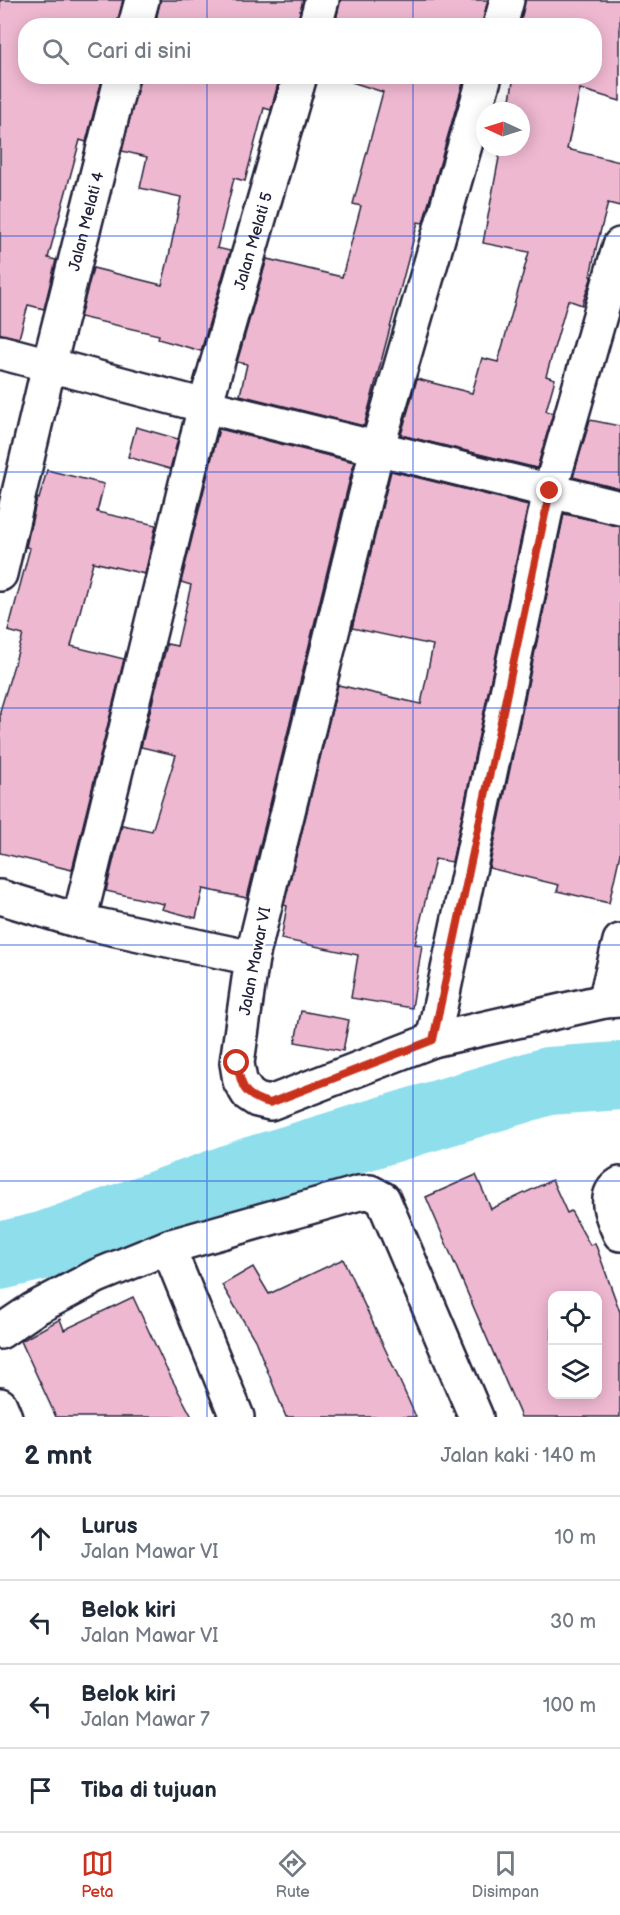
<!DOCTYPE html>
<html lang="id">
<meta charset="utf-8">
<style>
body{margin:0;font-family:"Balsamiq Sans",sans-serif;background:#f2f2f3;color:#1f2937}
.controls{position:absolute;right:18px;bottom:18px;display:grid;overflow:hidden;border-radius:12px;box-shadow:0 3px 15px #0003}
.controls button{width:54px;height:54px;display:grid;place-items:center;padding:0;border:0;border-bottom:2px solid #e0e1e3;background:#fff;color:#1f2937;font:30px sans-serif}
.compass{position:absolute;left:476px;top:102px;width:54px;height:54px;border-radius:50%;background:#fff;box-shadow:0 3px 15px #0003;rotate:274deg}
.stop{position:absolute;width:18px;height:18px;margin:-14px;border:4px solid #c8321e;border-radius:50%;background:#fff}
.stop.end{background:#c8321e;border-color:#fff;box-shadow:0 2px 6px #0008}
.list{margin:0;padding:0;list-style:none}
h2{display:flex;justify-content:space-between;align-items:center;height:78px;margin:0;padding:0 24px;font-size:26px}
h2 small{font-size:20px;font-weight:400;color:#747a83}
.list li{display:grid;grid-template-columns:39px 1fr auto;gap:18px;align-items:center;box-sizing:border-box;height:84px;padding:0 24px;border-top:2px solid #e0e1e3}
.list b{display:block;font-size:22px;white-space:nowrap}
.list p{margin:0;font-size:20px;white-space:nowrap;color:#747a83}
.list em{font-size:20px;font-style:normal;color:#747a83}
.icon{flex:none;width:33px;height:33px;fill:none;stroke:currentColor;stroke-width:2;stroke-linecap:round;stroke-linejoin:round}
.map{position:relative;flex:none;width:620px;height:1417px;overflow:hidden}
.search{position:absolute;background:#fff;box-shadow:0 3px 15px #0003;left:18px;right:18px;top:18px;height:66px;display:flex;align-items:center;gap:15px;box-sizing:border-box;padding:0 21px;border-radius:24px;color:#747a83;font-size:22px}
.sheet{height:414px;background:#fff}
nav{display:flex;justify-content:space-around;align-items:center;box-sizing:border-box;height:84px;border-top:2px solid #e0e1e3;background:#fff;font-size:16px;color:#747a83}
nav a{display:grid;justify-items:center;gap:3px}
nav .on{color:#c8321e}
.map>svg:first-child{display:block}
</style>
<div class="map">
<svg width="620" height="1417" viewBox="0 0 620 1417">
<rect width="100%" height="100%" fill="#fff"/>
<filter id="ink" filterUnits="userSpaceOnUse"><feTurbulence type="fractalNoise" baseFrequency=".0167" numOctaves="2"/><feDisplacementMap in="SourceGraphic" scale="12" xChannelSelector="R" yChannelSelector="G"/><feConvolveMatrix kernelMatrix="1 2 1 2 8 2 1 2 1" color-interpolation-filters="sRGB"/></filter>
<g filter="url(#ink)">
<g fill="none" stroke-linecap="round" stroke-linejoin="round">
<path stroke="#8fdeec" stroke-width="68" d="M0 1256 46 1245 251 1171 548 1081 620 1076"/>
</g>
<g fill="#efb8d1" stroke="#22223b" stroke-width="1.5" fill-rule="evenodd">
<path d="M0 0H123L117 26H26V76H103L86 142 80 140 48 258 56 260 44 309 28 305 19 338 0 334Z"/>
<path d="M160 0H303L297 26H155Z"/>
<path d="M340 0H488L482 26H335Z"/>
<path d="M525 0H620V101L580 89 567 149 620 162V206L608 203 597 244 590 276H592L582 305 568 300 546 376 555 379 546 411 553 413 537 468 401 435 417 379 472 393 482 358 498 362 529 252 483 243 501 147H521V111H508L514 76H594V26H520Z"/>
<path d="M140 76H280L271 110 264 108 245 181 234 178 217 248 230 251 201 351 158 339 159 335 80 317 93 268 162 285 169 256 181 197 140 188 147 157 122 151Z"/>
<path d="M333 76H465L423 223 418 222 364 426 240 395 247 364 237 362 267 259 342 277 361 206 353 204 383 92Z"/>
<path d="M590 420 620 426V489L573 477Z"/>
<path d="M136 427 178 439 170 469 128 457Z"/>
<path d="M219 429 354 462 247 898 203 889 196 918 162 909 164 904 106 891 122 825 152 831 176 755 141 747 167 644 177 646 191 585 181 582Z"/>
<path d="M47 470 104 484 97 512 156 525 145 574 93 562 71 646 124 659 72 870 0 853V711L23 635 8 631 30 548 26 547 37 498 39 499Z"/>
<path d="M391 471 528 505 452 862 435 859 415 944 422 945 412 1008 351 998 358 955 281 939 287 906 284 905 338 685 421 704 433 645 352 628Z"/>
<path d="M564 514 620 526V854L609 903 557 891 559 885 489 868Z"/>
<path d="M301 1011 349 1020 343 1051 295 1042Z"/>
<path d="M476 1175 491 1209 552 1180 567 1213 571 1211 590 1245 595 1243 620 1312V1417H521L426 1197ZM552 1296H597V1395H552Z"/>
<path d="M343 1259 394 1368 416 1417H286L255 1340 222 1285 253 1267 269 1294Z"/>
<path d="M133 1297 166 1368 192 1417H56L21 1341 60 1319 64 1330Z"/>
</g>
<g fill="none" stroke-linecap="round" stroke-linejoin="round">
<g stroke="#22223b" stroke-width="38">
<g id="minor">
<path d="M135 26 142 0"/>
<path d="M315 26 322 0"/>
<path d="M500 26 507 0"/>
<path d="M485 76 377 449 252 958 237 1063 240 1081 248 1094 257 1100 270 1103 433 1040 605 1001 620 1000"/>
<path d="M0 352 205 406 620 508"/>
<path id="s1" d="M0 574 49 365 122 76"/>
<path d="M0 897 79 921 252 958"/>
<path id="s2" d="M79 921 205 406 300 76"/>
<path d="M605 1001 620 941"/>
<path d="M433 1040 550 491 620 245"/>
<path d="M620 1184C601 1196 613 1218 620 1234"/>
<path d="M168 1247 237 1417"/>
<path d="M0 1332 34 1309 97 1276 168 1247 359 1193 370 1192 383 1199 476 1417"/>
<path d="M0 1405 5 1417"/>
</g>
</g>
<use href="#minor" stroke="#fff" stroke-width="33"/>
</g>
</g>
<g fill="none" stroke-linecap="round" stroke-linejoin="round" filter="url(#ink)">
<path stroke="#c8321e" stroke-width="8" d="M237 1063C241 1087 244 1097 270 1103L433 1040 550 491"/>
</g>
<path fill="none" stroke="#1d4ed8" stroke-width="1.5" stroke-opacity="0.55" d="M207 0V26M413 0V26M207 76V1417M413 76V1417M0 236H620M0 472H620M0 708H620M0 945H620M0 1181H620"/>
<g text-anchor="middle" stroke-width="4.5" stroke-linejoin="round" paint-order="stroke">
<g font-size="16" fill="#22223b" stroke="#fff">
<text dy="6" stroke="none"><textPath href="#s1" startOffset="363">Jalan Melati 4</textPath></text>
<text dy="6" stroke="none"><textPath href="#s2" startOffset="702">Jalan Melati 5</textPath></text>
<text transform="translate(254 961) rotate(-79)" y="6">Jalan Mawar VI</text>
</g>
</g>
</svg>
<div class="controls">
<button><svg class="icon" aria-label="locate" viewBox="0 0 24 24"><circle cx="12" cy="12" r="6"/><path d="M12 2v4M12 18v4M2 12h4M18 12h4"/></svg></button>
<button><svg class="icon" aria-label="layers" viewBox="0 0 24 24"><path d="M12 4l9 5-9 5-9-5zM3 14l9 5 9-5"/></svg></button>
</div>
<svg class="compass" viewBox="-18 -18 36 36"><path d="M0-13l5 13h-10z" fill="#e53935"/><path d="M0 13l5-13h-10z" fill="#747a83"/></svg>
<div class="stop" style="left:237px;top:1063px"></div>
<div class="stop end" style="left:550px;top:491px"></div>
<div class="search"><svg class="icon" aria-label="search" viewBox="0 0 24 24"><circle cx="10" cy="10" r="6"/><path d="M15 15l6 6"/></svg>Cari di sini</div>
</div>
<section class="sheet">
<h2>2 mnt<small>Jalan kaki · 140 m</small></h2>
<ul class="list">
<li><svg class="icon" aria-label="ahead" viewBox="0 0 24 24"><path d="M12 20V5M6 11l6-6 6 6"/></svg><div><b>Lurus</b><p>Jalan Mawar VI</p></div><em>10 m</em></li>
<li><svg class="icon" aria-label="left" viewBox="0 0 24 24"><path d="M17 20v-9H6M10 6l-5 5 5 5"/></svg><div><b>Belok kiri</b><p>Jalan Mawar VI</p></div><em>30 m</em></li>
<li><svg class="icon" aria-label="left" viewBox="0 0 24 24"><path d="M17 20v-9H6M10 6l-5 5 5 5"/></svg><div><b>Belok kiri</b><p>Jalan Mawar 7</p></div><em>100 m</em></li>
<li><svg class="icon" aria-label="arrive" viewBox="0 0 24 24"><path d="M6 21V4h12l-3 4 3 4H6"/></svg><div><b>Tiba di tujuan</b></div></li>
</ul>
</section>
<nav>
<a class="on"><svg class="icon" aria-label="map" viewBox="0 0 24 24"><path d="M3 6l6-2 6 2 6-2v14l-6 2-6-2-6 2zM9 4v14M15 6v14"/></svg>Peta</a>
<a><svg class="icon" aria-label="directions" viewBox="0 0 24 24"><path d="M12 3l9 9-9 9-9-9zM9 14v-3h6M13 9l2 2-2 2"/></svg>Rute</a>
<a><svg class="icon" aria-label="saved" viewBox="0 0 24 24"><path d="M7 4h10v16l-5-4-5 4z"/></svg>Disimpan</a>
</nav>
